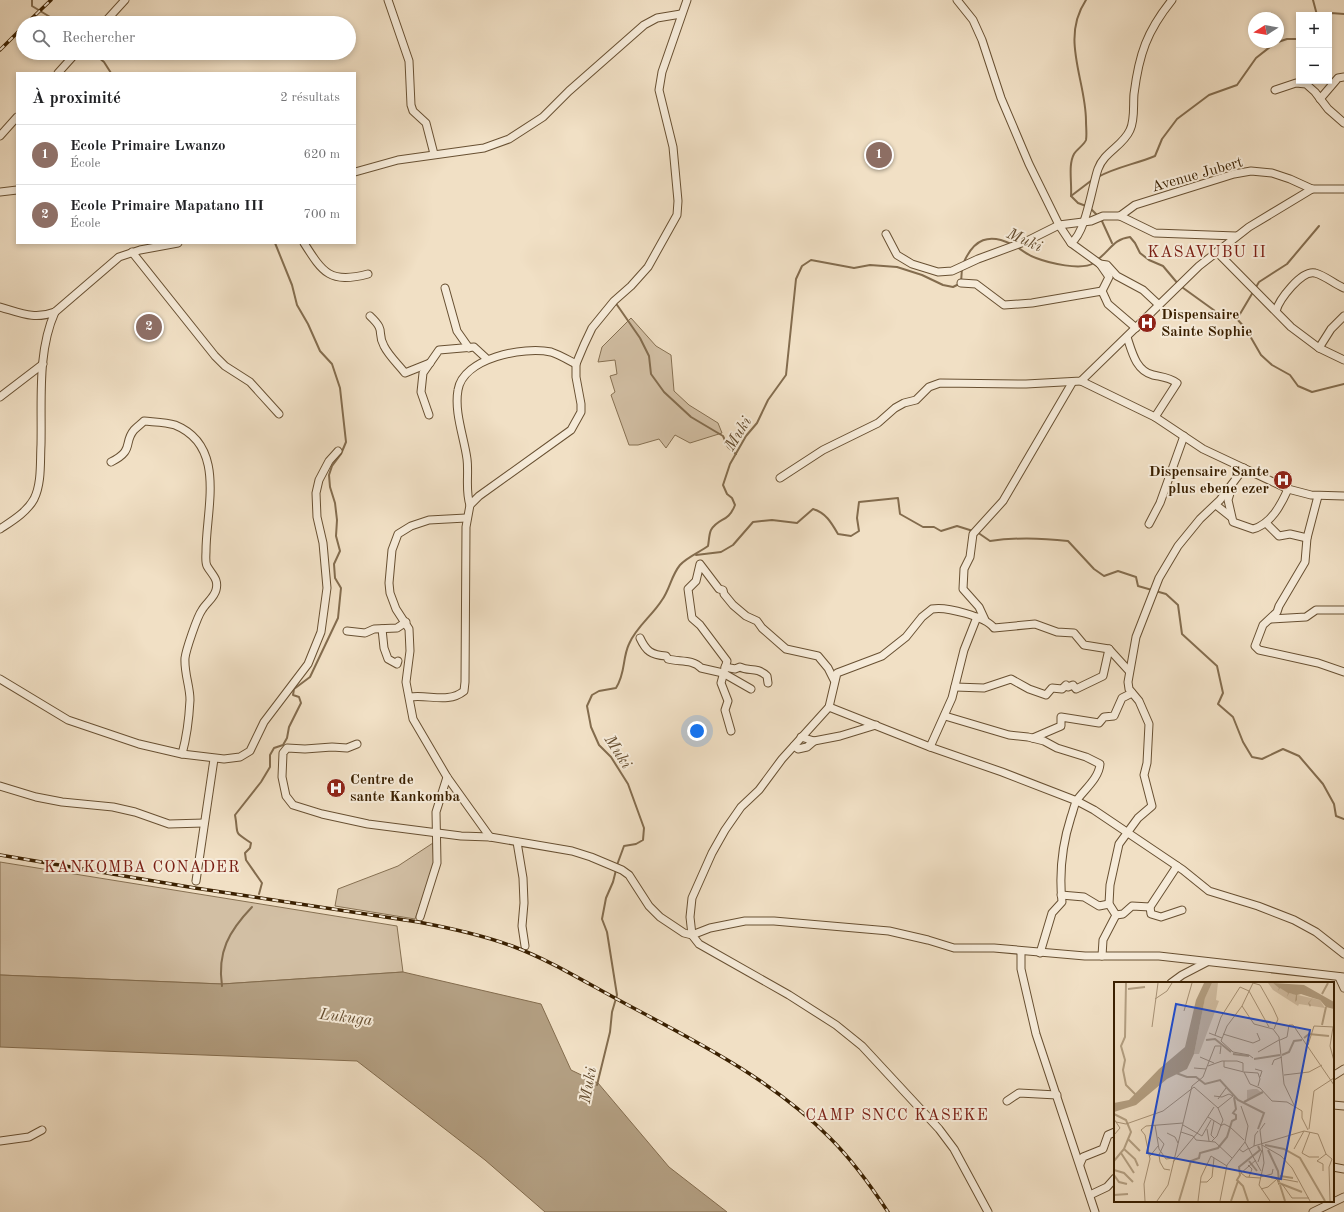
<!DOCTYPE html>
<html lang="fr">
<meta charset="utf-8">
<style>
body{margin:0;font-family:"Old Standard TT",serif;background:#f6f6f6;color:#202124}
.controls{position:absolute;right:12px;top:12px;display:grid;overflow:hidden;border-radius:0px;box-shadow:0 2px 6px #0003}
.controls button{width:36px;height:36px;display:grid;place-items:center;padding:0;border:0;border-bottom:1px solid #e0e0e0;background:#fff;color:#202124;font:20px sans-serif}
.compass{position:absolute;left:1248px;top:12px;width:36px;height:36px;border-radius:50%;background:#fff;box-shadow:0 2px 6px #0003;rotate:259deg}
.you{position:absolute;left:697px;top:731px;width:14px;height:14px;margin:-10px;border:3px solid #fff;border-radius:50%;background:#1a73e8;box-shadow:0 0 0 6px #1a73e833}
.badge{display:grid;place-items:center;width:26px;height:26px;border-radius:50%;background:#8f2418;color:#fff;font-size:13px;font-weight:700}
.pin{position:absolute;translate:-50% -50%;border:2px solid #fff;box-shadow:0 1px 4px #0006}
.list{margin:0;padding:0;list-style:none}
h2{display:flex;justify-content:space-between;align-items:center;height:52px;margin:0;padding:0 16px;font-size:17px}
h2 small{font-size:13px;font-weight:400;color:#757577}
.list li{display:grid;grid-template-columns:26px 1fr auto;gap:12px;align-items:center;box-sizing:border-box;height:60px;padding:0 16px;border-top:1px solid #e0e0e0}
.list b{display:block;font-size:15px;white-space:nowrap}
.list p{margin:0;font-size:13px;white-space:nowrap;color:#757577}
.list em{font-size:13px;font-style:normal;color:#757577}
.icon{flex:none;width:22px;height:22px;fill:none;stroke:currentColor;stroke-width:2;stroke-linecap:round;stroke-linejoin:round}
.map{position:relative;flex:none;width:1344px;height:1212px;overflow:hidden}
.search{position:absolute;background:#fff;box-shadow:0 2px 6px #0003;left:16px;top:16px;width:340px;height:44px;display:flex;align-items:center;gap:10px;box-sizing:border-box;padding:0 14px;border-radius:22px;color:#757577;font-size:15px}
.panel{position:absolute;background:#fff;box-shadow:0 2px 6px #0003;left:16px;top:72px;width:340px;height:172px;border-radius:0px}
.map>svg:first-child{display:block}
</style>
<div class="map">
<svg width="1344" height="1212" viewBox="0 0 1344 1212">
<rect width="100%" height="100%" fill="#f1e0c5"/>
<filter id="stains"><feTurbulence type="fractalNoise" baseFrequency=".005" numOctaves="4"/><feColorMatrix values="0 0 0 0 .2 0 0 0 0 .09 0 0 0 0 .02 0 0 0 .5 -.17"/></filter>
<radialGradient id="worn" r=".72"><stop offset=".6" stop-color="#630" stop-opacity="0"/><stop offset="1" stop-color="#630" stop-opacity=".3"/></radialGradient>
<g fill="#d2bfa4" stroke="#867052">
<path d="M631 318 656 346 671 355 674 391 689 405 718 423 722 433 690 443 675 435 666 448 659 439 638 445H629L611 395 615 392 610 376 617 374 615 360 598 362 602 347Z"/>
<path d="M433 843 434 867 415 919 335 906 338 889 398 866Z"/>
<path d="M0 862 397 926 403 972 222 984 0 975Z"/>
</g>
<path fill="#b39f82" stroke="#836c4e" d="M403 972 541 1004 571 1070 598 1083 669 1167 727 1212H545L485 1160 357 1061 0 1047V975L222 984Z"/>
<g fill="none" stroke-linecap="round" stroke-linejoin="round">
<g stroke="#836c4e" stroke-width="2">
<path d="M32 0V6L60 23"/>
<path d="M1313 0 1317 15"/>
<path d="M1326 15 1331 13 1344 14"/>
<path d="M93 53 104 62 111 73"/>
<path d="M1098 177C1116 167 1136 164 1155 156L1162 139 1177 119 1209 95 1237 85 1256 58 1275 43 1287 39H1299"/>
<path d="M1071 196 1092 180"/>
<path d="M1086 206 1078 203 1071 196C1072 182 1068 165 1074 154 1077 149 1084 145 1086 140 1087 135 1086 127 1086 121 1086 80 1060 39 1086 0"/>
<path d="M1090 208 1098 216"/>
<path d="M1101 219 1112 243"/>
<path d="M1017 247C1023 251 1029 256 1036 258 1049 263 1081 271 1094 263"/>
<path d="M1097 260C1110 251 1113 239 1130 237L1135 243 1140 253 1149 260 1163 266 1179 285 1222 316 1237 319 1246 329 1261 355 1272 365 1290 375 1298 386 1312 392 1344 384"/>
<path d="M964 262C974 239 989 233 1011 244"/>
<path d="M615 302 640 338 649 356 651 374 664 392 691 417 723 436 728 447 736 454"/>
<path d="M1237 319 1259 282 1287 264 1319 226"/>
<path d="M977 532 990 541C1017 537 1042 538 1068 541L1094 569 1104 576 1118 571 1136 577 1138 586 1166 594 1178 605 1182 634 1217 666 1223 693 1218 704 1233 717 1243 742 1252 757 1262 759 1283 749 1299 756 1323 784 1334 804 1336 816 1344 819"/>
<path d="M696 555 721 552 733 545 753 522 772 520 797 523 813 509C826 513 831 522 838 534L851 536 859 531 857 518 859 502 898 498 900 514 923 527H934L941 531 957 526 973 531"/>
<path d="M617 865 624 846 636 844 643 840 644 828 628 784 611 757 599 745 591 727 587 706 592 695 599 691 616 688C626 672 622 659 629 644 636 627 652 616 662 600 670 589 671 576 680 565 687 557 700 552 708 546 709 541 709 534 711 530 719 517 728 523 735 505L732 498 727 494 723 485 730 464 746 436 757 423 768 400 786 375 796 279 802 266 811 260 854 268 870 265 897 267 922 275 943 285 953 287 961 283 962 268"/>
<path d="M259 894 262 883 246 860 245 853 250 848 251 843C232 830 239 836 235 815L261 782 270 767V755L274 748 283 745 287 738 289 727 301 703 299 697 293 695 294 689 310 677 338 618 341 588 335 578 334 564 340 551 336 536 337 520 335 503 330 487 329 475 332 466 341 454 346 442 340 388 332 364 320 351 308 324 297 305 292 285 275 243"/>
<path d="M222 986C217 952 229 931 252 907"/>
<path d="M597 1085 610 1032 612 1012 617 995 607 932 602 919 606 898 613 882 616 870"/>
</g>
<g stroke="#685032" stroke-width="9">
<g id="minor">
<path d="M388 0 409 61 411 105 413 111 426 123 434 154"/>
<path d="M957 0 973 20 982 40 1001 98 1029 164 1059 225 1071 243 1100 264 1109 277 1102 291"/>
<path d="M104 23 125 0"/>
<path d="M58 73 76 53"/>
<path d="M1275 90 1296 83 1306 84 1315 92 1328 109 1344 123"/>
<path d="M1320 99 1338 78 1344 77"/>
<path d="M0 136 17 117"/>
<path d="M355 172 398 160 484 148 509 139 543 117 569 91 644 25 657 18 681 14"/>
<path d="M0 192 17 190"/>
<path d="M1120 216 1155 233 1236 236"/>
<path d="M886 234 897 255 912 264 938 272 952 271 978 259 1027 241 1059 225 1091 221 1103 216H1120L1135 205 1234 174 1251 171 1272 173 1290 179 1312 189H1344"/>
<path d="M304 243C323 273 330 284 368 274"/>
<path d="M1071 243C1086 233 1092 186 1098 169 1104 152 1123 146 1130 130 1135 120 1133 105 1134 94 1139 54 1147 31 1172 0"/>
<path d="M132 252 215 356 225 366 250 382 279 414"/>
<path d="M1217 252 1291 327 1319 348 1344 360"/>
<path d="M1100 264 1107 265 1117 276 1143 290 1159 305"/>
<path d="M961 283 976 284 1004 305 1032 303 1102 291 1108 304 1136 328"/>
<path d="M445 288 457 331 469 348"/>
<path d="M0 307C21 313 34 320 55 312L119 257 140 250 178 243"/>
<path d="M1276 311C1279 300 1301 270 1315 273 1326 276 1334 284 1344 288"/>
<path d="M370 316C387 332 376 331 384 346 389 356 398 364 405 373L430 363"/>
<path d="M1127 337C1132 352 1136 371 1153 375 1162 377 1169 377 1177 383L1155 417"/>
<path d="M1319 348 1331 329 1344 316"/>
<path d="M1081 381 1155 417 1203 449 1288 489 1311 495 1344 496"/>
<path d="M0 397 43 364"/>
<path d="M429 415 421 392 423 373 439 350 474 347 487 359"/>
<path d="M111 462C135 450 123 443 134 430 137 427 141 424 144 421 154 422 166 422 175 425 227 446 206 509 206 551 206 555 205 562 207 566 212 575 219 579 216 590 214 598 206 603 202 610 197 617 186 650 185 658 184 673 190 686 190 700 189 719 187 736 182 754"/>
<path d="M780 478 823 450 878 423 895 408 904 403 916 400 929 387 940 383 1026 384 1081 381 1199 266 1249 227 1312 189"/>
<path d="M1231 490 1228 500 1233 522 1253 529C1271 524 1281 505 1288 489"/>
<path d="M1318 496 1307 538 1305 562 1279 606 1277 612 1263 625 1255 646 1259 650 1318 663 1344 672"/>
<path d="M470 505C465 491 469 474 467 459 464 437 454 412 458 390 463 358 524 346 551 352 560 355 568 360 576 364"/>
<path d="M1216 505 1231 517"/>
<path d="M466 518 429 520 411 526 398 534 392 550 389 583 390 593 396 609 409 629 410 651 406 682 413 719 447 777 490 837"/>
<path d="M1266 523 1279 536 1290 534 1307 538"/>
<path d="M1149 524 1160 503 1184 436"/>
<path d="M0 529C12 521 27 512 34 499 42 483 40 461 41 445 42 401 37 352 55 312"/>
<path d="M1271 619 1306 617 1316 610H1344"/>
<path d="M985 620 979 607 963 589 964 569 970 557 973 534 1003 501 1072 383"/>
<path d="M382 629 384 648 388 659 397 664 398 661"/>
<path d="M347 631 365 633 374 629 397 628 406 622"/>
<path d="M640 638C646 651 651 655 666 656L668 659C679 662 693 659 701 668L723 673 751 689"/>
<path d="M725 667 735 669 740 667C749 672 756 666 767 676L768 683"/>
<path d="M0 679 68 720 139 744 182 754 224 759 240 757 250 751 264 722 308 664 321 632 327 588 323 543 317 517 316 493 319 480 329 461 338 451"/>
<path d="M955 687 984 688 1011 679 1029 689 1046 695 1052 688 1062 689 1066 685 1068 687 1073 685 1076 689 1103 676 1109 649"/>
<path d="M410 697C428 694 448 704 464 691L465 682 466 527 470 505 479 496 571 430 581 412V404L576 377V364L584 345 592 328 614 301 631 286 648 267 677 215 678 201 673 147 659 90 662 72 687 0"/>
<path d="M829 707 930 747 1002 772 1077 801 1094 810 1183 870 1209 891 1258 906 1294 920 1316 932 1344 954"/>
<path d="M945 716 1009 735 1028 737 1044 741 1057 748 1086 757 1100 764C1099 778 1085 789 1077 800 1074 805 1073 812 1071 817 1062 845 1059 873 1062 902L1052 913 1040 953"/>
<path d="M731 731 725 710 728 701 721 683 727 661 700 625 692 618 688 589 696 581 700 564 719 589 723 590 724 594 733 605 746 616 757 621 762 628 786 649 818 656 828 668 834 680"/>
<path d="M1033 738 1061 726V717L1099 723 1104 717 1114 716 1122 698 1132 693"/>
<path d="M814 741 840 736 876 725"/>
<path d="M357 744 347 748 332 747 305 749 287 748 283 753 282 777 286 796 293 805 322 814 368 824 461 836 490 837 572 851 591 857 622 870 629 875 649 906 660 917 684 933 692 935 710 928 745 921H774L889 931 928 940 954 948H994L1085 956H1159L1344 977"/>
<path d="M794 746 798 749 807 747 814 741 801 737"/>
<path d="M930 747 952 698 964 650 977 617"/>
<path d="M0 786 36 797 62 802 113 807 135 812 169 824 204 823"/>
<path d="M517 842 523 878 524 903 522 926 525 946"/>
<path d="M1177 866 1150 907 1151 914 1161 917 1182 910"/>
<path d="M196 881 214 759"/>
<path d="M1061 895 1084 897 1099 906 1109 904"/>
<path d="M1116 915 1123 914 1132 906 1150 907"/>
<path d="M420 917 437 863 436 812 447 777"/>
<path d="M1021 951V969L1036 1034 1095 1212"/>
<path d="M1102 956 1103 940 1116 915 1109 904 1110 885 1119 844 1138 818 1152 806 1144 775 1147 763 1149 724 1139 701 1129 689 1128 682 1136 637 1159 578 1178 546 1200 519 1220 500 1244 468"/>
<path d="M1339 977 1344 988"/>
<path d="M1171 983 1182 975 1207 962"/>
<path d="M1333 1076 1344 1069"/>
<path d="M1007 1101 1019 1093 1057 1095"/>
<path d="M1333 1105 1344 1106"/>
<path d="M0 1141 29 1137 42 1130"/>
<path d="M1080 1164 1083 1157 1103 1149 1108 1135 1115 1132"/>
<path d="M1333 1167 1344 1169"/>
<path d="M1090 1195 1107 1187 1115 1178"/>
<path d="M988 1212 954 1149 939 1129 862 1046 836 1025 789 995 699 944 692 935 690 917 692 898 712 853 725 830 741 807 759 790 782 759 829 707 837 673 882 656 906 637 922 617 932 609C946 606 986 617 994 628L1035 624 1057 632 1074 633 1084 645 1109 649 1129 671"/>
<path d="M1313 1212 1344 1197"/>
</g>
</g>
<use href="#minor" stroke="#f6ebd9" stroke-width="7"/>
<g stroke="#3a2001" stroke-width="3.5">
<g id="rail">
<path d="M27 23 51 0"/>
<path d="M0 50 23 27"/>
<path d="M0 855 195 888 418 922C450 928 482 935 512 946 552 961 588 984 626 1004 697 1042 773 1080 830 1138 852 1160 871 1186 888 1212"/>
</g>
</g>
<use href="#rail" stroke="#f6ebd9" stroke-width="2" stroke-dasharray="6" stroke-linecap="butt"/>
</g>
<defs>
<g id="hospital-disc" transform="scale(1)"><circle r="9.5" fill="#8f2418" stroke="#f6ebd9"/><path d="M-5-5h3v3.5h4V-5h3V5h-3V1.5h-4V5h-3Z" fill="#fff"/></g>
</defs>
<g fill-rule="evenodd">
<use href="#hospital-disc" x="1147" y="323"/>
<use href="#hospital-disc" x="1283" y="480"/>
<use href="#hospital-disc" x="336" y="788"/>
</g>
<g text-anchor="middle" stroke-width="4" stroke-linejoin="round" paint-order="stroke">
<g font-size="15" fill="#3a2001" stroke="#f6ebd9">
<text transform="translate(1197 174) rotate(-16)" y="5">Avenue Jubert</text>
</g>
<g font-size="15" font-weight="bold" fill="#3a2001" stroke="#f6ebd9" text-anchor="start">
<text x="1161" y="319">Dispensaire<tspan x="1161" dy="17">Sainte Sophie</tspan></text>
<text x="1269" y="476" text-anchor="end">Dispensaire Sante<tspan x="1269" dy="17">plus ebene ezer</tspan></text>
<text x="350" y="784">Centre de<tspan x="350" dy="17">sante Kankomba</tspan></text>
</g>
<g font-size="16" font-style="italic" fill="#644c2e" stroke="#f6ebd9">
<text transform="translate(1025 239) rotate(24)" y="6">Muki</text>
<text transform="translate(737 433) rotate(-58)" y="6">Muki</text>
<text transform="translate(619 751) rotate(57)" y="6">Muki</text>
<text transform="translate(346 1016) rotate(7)" y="6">Lukuga</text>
<text transform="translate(587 1085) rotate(-79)" y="6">Muki</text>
</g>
<g font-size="16" letter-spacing="1" fill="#7a1f14" stroke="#f6ebd9">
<text x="1207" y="257">KASAVUBU II</text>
<text x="142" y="872">KANKOMBA CONADER</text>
<text x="897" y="1120">CAMP SNCC KASEKE</text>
</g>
</g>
<g transform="translate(1114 982)">
<rect width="220" height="220" fill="#f1e0c5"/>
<path d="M98 1H104L102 18 105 19 85 72H80L91 15ZM154 1H159L175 11 206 18 211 26 185 22 184 24 159 8ZM139 107H143L148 111 133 119V108Z" fill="#d2bfa4"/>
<path d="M90 1H98L91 16 80 72 73 87 53 97 22 123 0 130V121L15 118 45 87 71 65 82 18ZM159 1 190 3 220 20V27L212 25 206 18 199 16 195 21 197 23 196 25 194 21 199 16 187 12 183 13V18L181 20 182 13 175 11 173 15 174 11 166 6 164 9 165 6Z" fill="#b39f82"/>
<path fill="none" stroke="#b39f82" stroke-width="2" d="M12 1 11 55 7 64 11 78 9 88 12 103 22 113M14 7 31 5M208 12 214 1M208 43 212 25M190 56 195 52 215 54M92 58 101 57 117 70M119 72 135 74M168 73 175 70 180 59 188 58M140 77 166 73M62 91 73 95H82L91 102 106 98 124 118 150 131 144 147M130 120 149 110M0 132 12 138 17 150 10 167 0 179M14 157 26 169M151 163 170 167 186 176 211 219M10 167 21 177 24 184M154 168 164 189 165 200M7 171 20 191M135 179 143 189M0 188 10 191 19 200M0 193 5 200 13 202M166 194 179 196M165 201 188 210M166 203 171 219M0 213 14 212M65 219 77 179 85 176 86 171 104 166 113 155 118 139 122 137V133L119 131 122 127 120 115M117 219 124 199M134 219 129 204 123 198 126 193 125 185 146 168 144 164"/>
<path fill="none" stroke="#a89377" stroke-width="1" d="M139 1 146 3 159 26 164 37 160 47M41 17 53 9 58 1M128 24 139 1M70 29 78 1M38 45 44 1M219 45 216 64 220 79M95 51 108 56M109 52 139 61 146 58 143 51M101 53 107 35 126 5 135 9 155 45M166 58 173 55 175 43H179L220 103M194 63 200 44 220 45M144 70 165 58M86 75 100 81M139 76 135 73 119 70 107 59 113 44 128 24 140 42 159 47 165 55 170 102 180 123M110 79V85L130 90 136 102 146 106 158 119 173 120 188 129V136L194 148M158 83 160 78 168 75M94 84 108 79H123L129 81V89M80 86 92 87M141 87 148 89 146 95M130 90 144 91 146 97 144 104M170 93 195 90 208 83M100 114 108 115 115 112 119 114 104 126M104 117 112 106M94 135 107 143M0 137 6 146 0 153M100 139 97 153 101 157M2 140 12 142 49 129 80 105 104 126 109 138 103 154 98 159M151 141 146 148 150 181 145 203 156 219M41 143 45 167 52 177 59 176M69 143 88 154 97 138M106 144 110 142 116 145 130 158M93 147 95 159M195 147 200 109 220 96M67 150 79 154 82 158 101 160 118 176M196 150 188 171 195 175H205M53 151 61 155 64 161M44 155 50 162 45 173 46 180 50 187 56 188M131 160 147 189M148 163 167 174 178 186 196 219M140 164 190 149 204 152 212 172 218 177 215 185 216 219M125 167 129 170 135 166M135 167 140 164 141 153 144 149M180 167 190 149M36 174 44 164M142 178 127 191 132 195 146 196M59 180 84 150 100 125M144 180 148 168M134 183 138 187 135 195M209 189V182L203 179 212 172M146 195 158 192 159 187M168 197 184 200M86 200H93L98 195 100 176M168 202 178 216H195M147 207 154 205 163 197 165 203M31 219 30 202 36 177 31 153 27 148 32 144 69 141M43 219 54 203 78 104 89 95 101 64H107L106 72M84 219 87 195 97 174 113 184M106 219 113 183 131 160 134 144 127 124"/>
<path fill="#1d4ed8" fill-opacity="0.15" stroke="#1d4ed8" stroke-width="2" d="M62 22 196 48 167 197 33 171Z"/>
<rect width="220" height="220" fill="none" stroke="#3a2001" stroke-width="2"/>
</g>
<rect width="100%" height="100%" filter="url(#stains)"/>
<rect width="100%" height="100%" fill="url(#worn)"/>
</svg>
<div class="controls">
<button>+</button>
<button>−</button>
</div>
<svg class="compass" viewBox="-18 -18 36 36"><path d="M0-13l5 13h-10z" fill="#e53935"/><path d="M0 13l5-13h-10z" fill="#757577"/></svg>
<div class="you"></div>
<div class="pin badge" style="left:879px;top:155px;background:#8d6e63">1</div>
<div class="pin badge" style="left:149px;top:327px;background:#8d6e63">2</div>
<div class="search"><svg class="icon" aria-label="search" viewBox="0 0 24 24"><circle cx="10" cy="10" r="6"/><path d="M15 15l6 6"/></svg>Rechercher</div>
<section class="panel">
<h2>À proximité<small>2 résultats</small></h2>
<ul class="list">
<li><span class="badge" style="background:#8d6e63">1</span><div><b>Ecole Primaire Lwanzo</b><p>École</p></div><em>620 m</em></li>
<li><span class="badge" style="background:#8d6e63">2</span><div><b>Ecole Primaire Mapatano III</b><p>École</p></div><em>700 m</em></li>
</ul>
</section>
</div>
